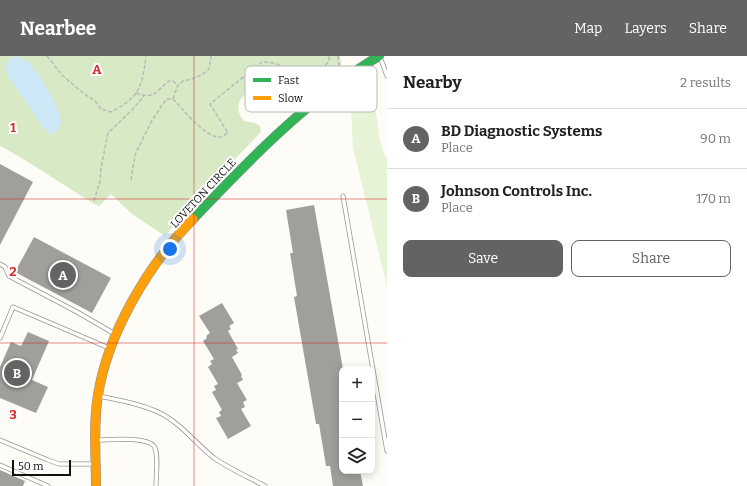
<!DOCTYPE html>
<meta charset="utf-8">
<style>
body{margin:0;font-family:Bitter,serif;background:#f2f2f2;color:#222}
.controls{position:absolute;right:12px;bottom:12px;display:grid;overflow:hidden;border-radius:8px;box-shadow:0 2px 10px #0003}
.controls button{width:36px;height:36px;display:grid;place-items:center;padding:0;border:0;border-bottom:1px solid #e0e0e0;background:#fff;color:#222;font:20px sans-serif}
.scale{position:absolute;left:12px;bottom:10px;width:59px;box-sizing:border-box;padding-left:4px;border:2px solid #111;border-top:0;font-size:11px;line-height:14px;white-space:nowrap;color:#111;-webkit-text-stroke:3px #fff;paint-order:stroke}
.you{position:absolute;left:170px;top:193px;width:14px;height:14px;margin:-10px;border:3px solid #fff;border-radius:50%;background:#1a73e8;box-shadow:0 0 0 6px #1a73e833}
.badge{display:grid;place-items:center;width:26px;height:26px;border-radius:50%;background:#646362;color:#fff;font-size:13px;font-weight:700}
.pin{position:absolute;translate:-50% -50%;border:2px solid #fff;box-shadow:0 1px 4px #0006}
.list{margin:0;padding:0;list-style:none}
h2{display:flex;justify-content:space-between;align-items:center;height:52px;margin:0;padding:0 16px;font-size:17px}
h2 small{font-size:13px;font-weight:400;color:#767676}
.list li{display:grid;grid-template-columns:26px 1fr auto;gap:12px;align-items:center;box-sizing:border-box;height:60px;padding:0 16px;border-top:1px solid #e0e0e0}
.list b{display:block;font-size:15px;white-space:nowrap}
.list p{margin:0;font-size:13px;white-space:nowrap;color:#767676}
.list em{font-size:13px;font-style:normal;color:#767676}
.actions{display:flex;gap:8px;padding:12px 16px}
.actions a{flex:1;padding:9px 0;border:1px solid #646362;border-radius:8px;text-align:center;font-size:14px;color:#646362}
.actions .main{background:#646362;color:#fff}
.icon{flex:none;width:22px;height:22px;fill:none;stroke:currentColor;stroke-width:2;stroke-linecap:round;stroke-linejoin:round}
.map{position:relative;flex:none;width:387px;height:430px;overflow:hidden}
header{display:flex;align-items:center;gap:24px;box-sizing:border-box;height:56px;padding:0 20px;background:#646362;color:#fff}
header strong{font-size:19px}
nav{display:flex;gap:22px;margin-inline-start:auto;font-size:14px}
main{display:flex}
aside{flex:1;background:#fff}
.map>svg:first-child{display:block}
</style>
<header>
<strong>Nearbee</strong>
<nav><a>Map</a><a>Layers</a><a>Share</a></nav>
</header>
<main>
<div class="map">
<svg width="387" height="430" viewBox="0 0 387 430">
<rect width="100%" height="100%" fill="#fdfcf7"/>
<path fill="#e7f3d7" d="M365 21C366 27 370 32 372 38 379 59 376 83 387 103V230L353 92 351 52 347 33 357 25Z"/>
<path fill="#d8eac5" d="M0 0H340L341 9 307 35C296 33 285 33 275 32 273 32 271 30 269 30 259 29 246 34 241 43 236 52 238 57 244 65L255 67 260 70 261 76 190 150 165 180 132 158 111 138 99 150 94 148C63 129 32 107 0 90Z"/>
<path fill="#cde8f7" d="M17 0C21 2 27 4 30 8 38 15 61 54 61 65 61 71 56 76 51 79L43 71 8 20 5 11 10 2Z"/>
<g fill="#a19f9c">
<path d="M0 108 33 126 0 189Z"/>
<path d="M314 149 343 313 342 415H360L363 430H333L330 410H326L319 368H316L294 241 297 240 290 197H293L286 154Z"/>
<path d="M34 181 111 222 92 257 15 216Z"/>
<path d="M222 247 234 267 229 270 231 273 228 275 238 293 236 294 238 297 232 301 242 319 241 320 243 324 237 327 247 344 243 346 245 351 241 353 251 370 228 383 216 362 221 360 219 356 222 354 212 336 216 334 214 330 218 328 208 311 212 308 210 305 214 303 203 285 207 282 206 280 210 277 199 260Z"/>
<path d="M28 276 49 285 32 324 48 331 36 357 0 342V311L11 286 21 290Z"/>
<path d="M0 414 25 425 23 430H0Z"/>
</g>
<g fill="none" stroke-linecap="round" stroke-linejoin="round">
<g stroke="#979795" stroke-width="5">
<g id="lane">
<path d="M380 1 387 20"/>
<path d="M343 140 387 395"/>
<path d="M0 208 5 211 9 220 77 256 115 278"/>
<path d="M0 282 13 251 109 292"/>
<path d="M99 340C118 344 139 347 158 356 180 366 195 387 214 402 230 413 248 421 265 430"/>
<path d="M0 384 48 404 59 408H95"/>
<path d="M96 384C108 384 146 380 154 390 159 397 156 421 156 430"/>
<path d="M0 409 48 430"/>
</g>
</g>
<g stroke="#8e8d8b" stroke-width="10">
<path id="fast" d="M193 163C250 103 308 43 379 0"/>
</g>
<g stroke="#8e8d8b" stroke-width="10">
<path id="slow" d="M96 430C96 400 93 369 98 339 108 276 149 208 193 163"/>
</g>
<g stroke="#b9b9b8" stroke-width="1.5" stroke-dasharray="4 2" stroke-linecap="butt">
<path d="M47 0 62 19 83 37 95 45 101 53 111 56C140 41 142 31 146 0"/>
<path d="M338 0 340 14"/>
<path d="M136 37C155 44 156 35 169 25H173L178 29"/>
<path d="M173 43C182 52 205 82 220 81 222 81 226 78 228 77L210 48 262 6 275 7 293 16 310 18 323 12 329 5V0"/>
<path d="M173 43 178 29 183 25 192 23 203 18 209 13 211 0"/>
<path d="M131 124 135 99 150 68 162 49 167 43H173"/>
<path d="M94 145 100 125 101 112 108 77 132 54 144 40"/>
</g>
<use href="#lane" stroke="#fffffe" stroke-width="3.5"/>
<use href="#fast" stroke="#30b455" stroke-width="9"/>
<use href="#slow" stroke="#ff9f0a" stroke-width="9"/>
</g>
<path fill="none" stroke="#d62828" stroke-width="1" stroke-opacity="0.55" d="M194 0V430M0 143H387M0 287H387"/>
<g text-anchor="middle" stroke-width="4" stroke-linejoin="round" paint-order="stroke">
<g font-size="11" fill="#111" stroke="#fff">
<text transform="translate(203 137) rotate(-47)" y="4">LOVETON CIRCLE</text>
</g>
</g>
<rect x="245" y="10" width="132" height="46" rx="6" fill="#fff" stroke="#b8b8b8" stroke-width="1"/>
<rect x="253" y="22" width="18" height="4" fill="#30b455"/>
<rect x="253" y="40" width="18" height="4" fill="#ff9f0a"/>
<g font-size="11" fill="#111">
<text x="278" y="28">Fast</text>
<text x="278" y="46">Slow</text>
</g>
<g font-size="13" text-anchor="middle" font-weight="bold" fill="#d62828" stroke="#fff" stroke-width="4" stroke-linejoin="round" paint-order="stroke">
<text x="97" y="18">A</text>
<text x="13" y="76">1</text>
<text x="13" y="220">2</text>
<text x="13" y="363">3</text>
</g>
</svg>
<div class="controls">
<button>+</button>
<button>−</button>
<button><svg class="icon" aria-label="layers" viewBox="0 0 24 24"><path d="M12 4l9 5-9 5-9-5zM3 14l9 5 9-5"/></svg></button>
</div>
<div class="scale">50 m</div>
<div class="you"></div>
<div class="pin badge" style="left:63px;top:219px">A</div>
<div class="pin badge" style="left:17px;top:317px">B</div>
</div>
<aside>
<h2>Nearby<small>2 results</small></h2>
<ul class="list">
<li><span class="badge">A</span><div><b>BD Diagnostic Systems</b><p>Place</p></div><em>90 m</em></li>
<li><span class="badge">B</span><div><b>Johnson Controls Inc.</b><p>Place</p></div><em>170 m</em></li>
</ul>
<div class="actions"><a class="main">Save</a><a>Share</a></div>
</aside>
</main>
